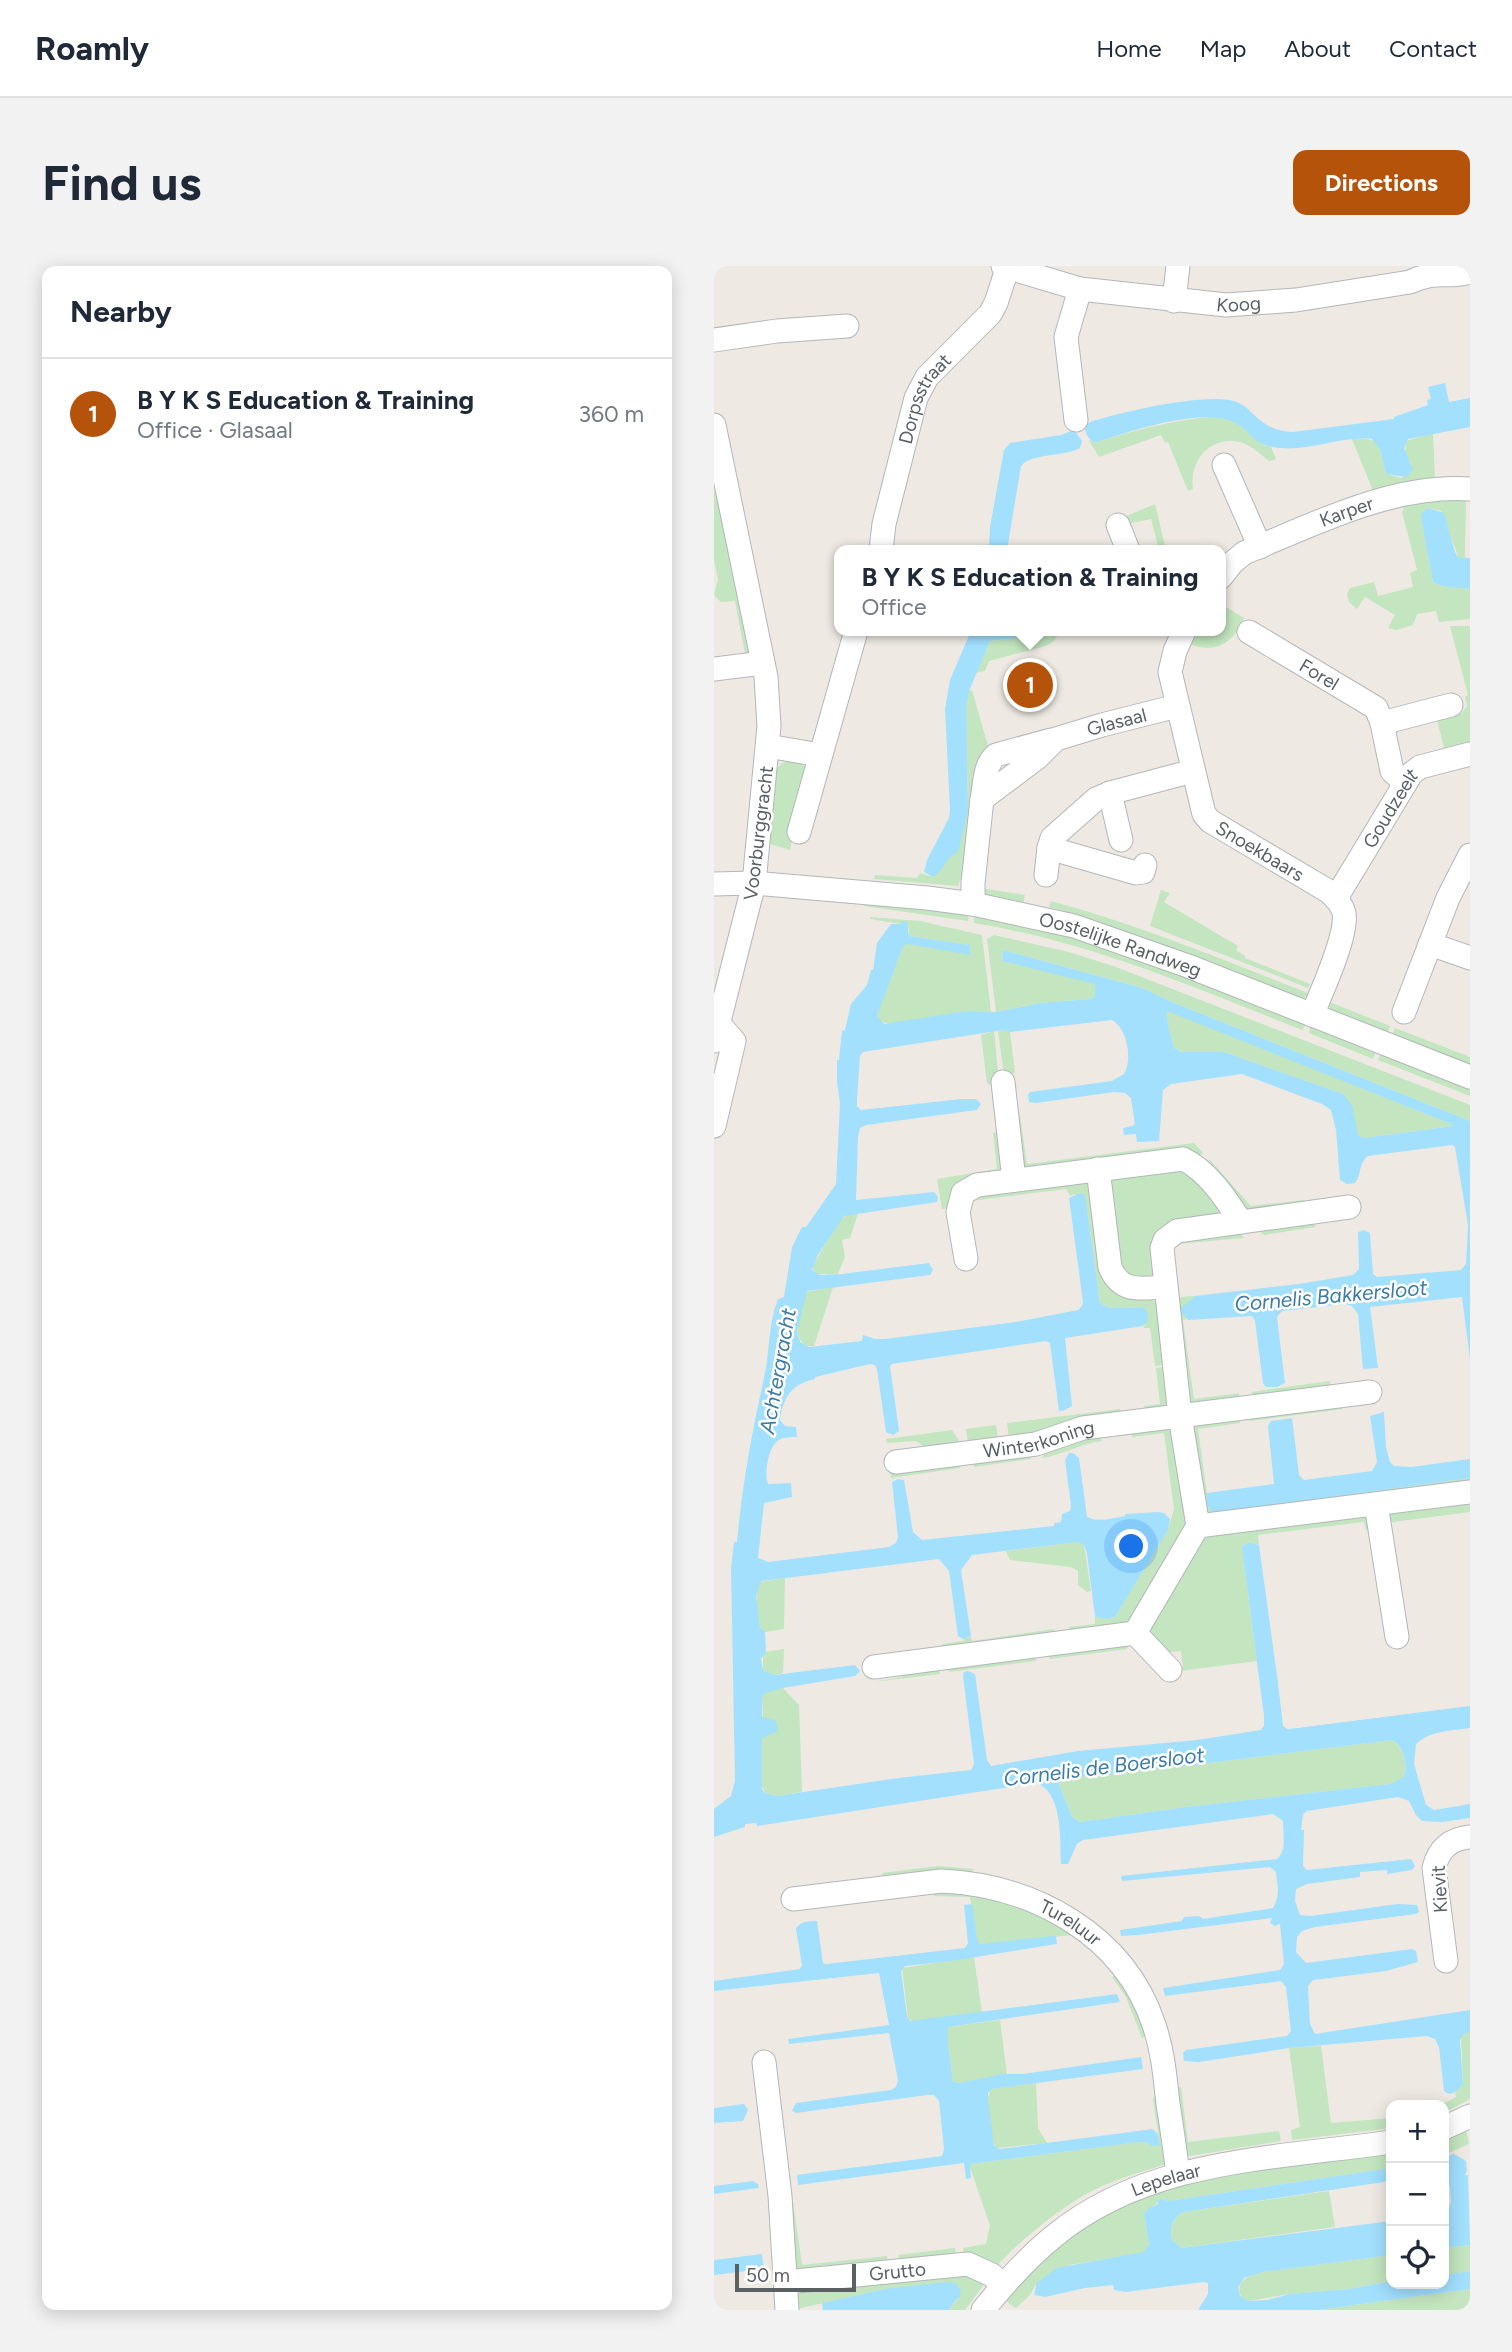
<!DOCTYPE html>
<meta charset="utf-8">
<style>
body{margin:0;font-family:Figtree,sans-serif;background:#f2f2f3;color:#1f2937}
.controls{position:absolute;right:21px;bottom:21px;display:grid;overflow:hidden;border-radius:14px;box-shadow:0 4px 18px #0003}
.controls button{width:63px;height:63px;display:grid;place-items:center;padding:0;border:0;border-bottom:2px solid #e0e1e3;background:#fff;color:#1f2937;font:35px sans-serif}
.scale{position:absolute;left:21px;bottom:18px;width:121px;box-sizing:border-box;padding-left:7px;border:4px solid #5b6063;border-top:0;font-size:19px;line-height:24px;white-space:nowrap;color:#5b6063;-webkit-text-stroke:5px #fff;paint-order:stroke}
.you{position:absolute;left:418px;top:1281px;width:24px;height:24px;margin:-18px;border:5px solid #fff;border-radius:50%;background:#1a73e8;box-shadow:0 0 0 10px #1a73e833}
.badge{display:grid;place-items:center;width:46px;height:46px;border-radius:50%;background:#b45309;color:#fff;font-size:23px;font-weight:700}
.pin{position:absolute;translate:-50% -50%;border:4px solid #fff;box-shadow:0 2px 7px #0006}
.popup{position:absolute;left:120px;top:279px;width:392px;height:91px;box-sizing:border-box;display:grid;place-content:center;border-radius:14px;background:#fff;filter:drop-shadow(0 2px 5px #0005);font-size:23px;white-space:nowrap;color:#747a83}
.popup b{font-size:26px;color:#1f2937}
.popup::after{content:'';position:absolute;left:50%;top:100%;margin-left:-14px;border:14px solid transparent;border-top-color:#fff}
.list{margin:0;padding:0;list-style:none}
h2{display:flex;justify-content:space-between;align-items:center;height:91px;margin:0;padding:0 28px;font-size:30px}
h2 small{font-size:23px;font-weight:400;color:#747a83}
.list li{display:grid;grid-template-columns:46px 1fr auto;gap:21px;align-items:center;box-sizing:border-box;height:112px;padding:0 28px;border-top:2px solid #e0e1e3}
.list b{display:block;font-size:26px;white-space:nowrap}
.list p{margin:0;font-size:23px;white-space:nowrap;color:#747a83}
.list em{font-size:23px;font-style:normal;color:#747a83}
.icon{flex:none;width:38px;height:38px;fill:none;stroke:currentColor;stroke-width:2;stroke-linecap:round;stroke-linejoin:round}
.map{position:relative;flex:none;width:756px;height:2044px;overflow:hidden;border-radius:14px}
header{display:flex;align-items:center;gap:42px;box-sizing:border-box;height:98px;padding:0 35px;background:#fff;border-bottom:2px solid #e0e1e3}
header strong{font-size:33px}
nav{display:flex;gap:38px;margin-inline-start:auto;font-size:24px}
.intro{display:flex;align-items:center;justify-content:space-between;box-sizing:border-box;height:168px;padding:0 42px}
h1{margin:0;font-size:49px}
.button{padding:18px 32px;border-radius:14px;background:#b45309;color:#fff;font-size:24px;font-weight:700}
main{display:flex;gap:42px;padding:0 42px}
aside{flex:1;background:#fff;border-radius:14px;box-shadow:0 4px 18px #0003}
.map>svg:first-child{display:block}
</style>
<header>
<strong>Roamly</strong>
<nav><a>Home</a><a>Map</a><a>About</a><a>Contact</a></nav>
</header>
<div class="intro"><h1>Find us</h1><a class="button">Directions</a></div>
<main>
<aside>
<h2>Nearby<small></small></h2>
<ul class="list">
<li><span class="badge">1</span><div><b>B Y K S Education &amp; Training</b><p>Office · Glasaal</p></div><em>360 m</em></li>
</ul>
</aside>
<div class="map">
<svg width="756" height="2044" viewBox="0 0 756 2044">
<rect width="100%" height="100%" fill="#eeeae3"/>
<g fill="#c3e5bf">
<path d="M497 151C506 152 517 153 525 158 537 166 541 178 557 181L562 193 555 195C546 188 537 179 526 176 495 169 475 196 479 223L474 225 454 176 451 177 447 169 385 191 374 173 380 177C418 165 457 154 497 151Z"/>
<path d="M719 167 721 212 659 225 638 173H652L661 175 666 183 672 208 688 212 697 198 691 187 692 175Z"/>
<path d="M0 199 39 382 32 393 21 335 7 336 0 329 4 313 0 294Z"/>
<path d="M752 230 751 292H745L727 245 714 242 707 252 719 317 733 321 756 323V353L725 356 722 345 703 348 699 359 682 364 674 362 681 349 651 331 643 343 635 336 633 328 636 322 660 316 664 330 699 321 696 307 703 304 688 246 691 239Z"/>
<path d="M441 238 452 284H445L437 253 413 258 410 251Z"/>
<path d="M507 338 530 352C518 380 499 389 471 376L478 365H507Z"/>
<path d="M736 360H756V482L718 492 717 486 730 482 723 454 748 447 753 440 751 431 754 429Z"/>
<path d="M328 365H347L339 376 332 380 275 395 271 405 261 407 276 375 323 369Z"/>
<path d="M258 424 276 487 251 614H246L244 620 160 613 161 609 203 612 206 607 219 611C278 553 241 494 254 425Z"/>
<path d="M75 495 86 496 94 504 76 584 56 578 61 504 68 497Z"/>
<path d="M266 622 311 629 309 638 264 629Z"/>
<path d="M447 624 456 627 450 636 524 680 522 684 531 690V692L596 718 594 722 436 660Z"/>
<path d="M150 635 255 646 254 655 150 640Z"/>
<path d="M337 635C426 659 510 694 596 728L589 732 583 733 346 648V644L335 641Z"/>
<path d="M260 647 364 670 593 757 588 764C479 721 376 676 260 657Z"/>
<path d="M156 651 206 655 268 669 277 746 253 745 182 758C173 758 168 758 163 750L165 741 189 680 195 678 255 679 195 670V663L187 658 156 653Z"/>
<path d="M280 669 355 686 402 701 756 839V855L458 736 428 722 289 684 288 695 372 715 382 718 381 730 376 733 326 737 282 746 273 673Z"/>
<path d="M613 735 676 760 673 769 622 749 617 744Z"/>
<path d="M453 744 737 858 739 860 650 872 644 869 629 828 510 786H469L460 782 453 755Z"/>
<path d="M597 758 663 784 659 793 595 767Z"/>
<path d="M681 762 756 791V802L677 772Z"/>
<path d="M289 764 296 766 301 806 291 816 284 765Z"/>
<path d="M280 765 285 816 277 820 273 817 267 769Z"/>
<path d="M667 786 756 819V830L664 794Z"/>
<path d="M306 849 313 898 480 877 489 887 485 890 308 904 298 852Z"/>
<path d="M289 865 292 902 238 942 228 943 223 913 283 903 279 867Z"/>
<path d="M496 894 537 940 590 934 592 943 536 949 492 898Z"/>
<path d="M474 901 507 945 503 952 461 961 440 1011H408L395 913Z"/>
<path d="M376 916 394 1009 437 1032 445 1040 455 1098 441 1100 436 1062H429L433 1057 429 1041 395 1042 386 1037 371 929 360 928 356 930 352 923 257 935 255 930Z"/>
<path d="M144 947 136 972 128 974 131 991 124 1008H102L98 1001 126 954 133 949Z"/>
<path d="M600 956 601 961 550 969 539 960Z"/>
<path d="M522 962 530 972 463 978 460 981 466 1031 481 1030 466 1044 473 1053 469 1054 480 1133 525 1127 526 1133 479 1140 473 1135 458 976Z"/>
<path d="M119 1021 100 1080H92C75 1067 88 1044 92 1026Z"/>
<path d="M455 1100 459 1138 431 1149 430 1140 446 1138 442 1102Z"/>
<path d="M616 1115 617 1125 544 1134 537 1126Z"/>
<path d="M628 1133 629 1143 536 1155V1150Z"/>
<path d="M406 1143 407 1152 295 1173 293 1157Z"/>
<path d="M525 1151 526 1157 484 1163 493 1227 492 1236 517 1245 756 1212V1221L491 1252 478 1159Z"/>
<path d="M282 1159 284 1173 254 1177 252 1163Z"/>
<path d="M459 1160 476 1254 421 1358 357 1371 355 1361 381 1358V1351L393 1353 401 1351 454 1264 460 1243 450 1167 418 1171 419 1164Z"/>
<path d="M238 1164 244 1173 245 1178 218 1186 202 1175 173 1177 172 1173Z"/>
<path d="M381 1166 388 1175C367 1177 349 1189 328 1192L333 1182Z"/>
<path d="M316 1190 317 1193 260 1201 259 1191Z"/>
<path d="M245 1198 246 1202 177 1212 176 1204Z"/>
<path d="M756 1232V1246L671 1257 676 1246Z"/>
<path d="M654 1249 661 1263 652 1264 650 1256 544 1269 545 1279 535 1276 528 1281 543 1395 466 1405 469 1402 467 1385 448 1387 432 1366 486 1270Z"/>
<path d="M363 1276 370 1279 377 1325 373 1326 364 1319V1305L357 1301 296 1294 292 1285Z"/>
<path d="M71 1312 70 1363 51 1366 47 1364C42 1349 40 1331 46 1316Z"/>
<path d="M340 1363 342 1373 229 1388 228 1378 250 1375V1372L257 1371 258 1375Z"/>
<path d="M416 1375 413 1383 336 1393 334 1384Z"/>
<path d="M70 1383 69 1407 60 1409 49 1404V1388L52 1386Z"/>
<path d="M321 1386 322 1395 235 1406 234 1400Z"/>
<path d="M225 1401 226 1408 159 1416 188 1411 194 1403Z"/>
<path d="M69 1422 85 1439 88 1526 63 1530 51 1527 47 1517 48 1474 50 1471 48 1432 52 1425Z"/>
<path d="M678 1474C690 1481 695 1501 689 1513L676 1518 472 1541 366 1556 358 1551 345 1518 348 1513 463 1501Z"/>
<path d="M224 1600 260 1603 258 1608 172 1617 168 1607Z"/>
<path d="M219 1619 314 1639 359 1669 266 1678 263 1673 256 1631 220 1630Z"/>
<path d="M260 1691 268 1747 200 1756 194 1753 188 1702Z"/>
<path d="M403 1709H409L434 1770 428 1772 412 1731 398 1711Z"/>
<path d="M286 1754 293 1809 245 1817 239 1815 234 1778V1761Z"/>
<path d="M756 1765V1833L730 1847V1839H727L742 1831 741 1827 749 1818 747 1771 752 1766Z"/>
<path d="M607 1780 617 1857 677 1852V1862L578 1874 577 1864 586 1861 575 1782Z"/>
<path d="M322 1817 324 1862 333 1877 283 1882C274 1870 270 1837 277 1823Z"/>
<path d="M467 1821 474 1876 565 1865 567 1875 470 1891 457 1823Z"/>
<path d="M444 1822 453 1893 451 1898C425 1907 398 1914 374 1927 342 1945 304 1976 280 2003L250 1990 249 1982 272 1978 276 1960 255 1898 426 1876 446 1879 439 1834Z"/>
<path d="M752 1863 755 1878 730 1889V1870Z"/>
<path d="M670 1883 677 1891V1902L455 1935 448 1933 430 1948 435 1978 430 1987 356 1999 321 2020 316 2029 302 2042 293 2036 292 2027 371 1958 462 1916Z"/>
<path d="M615 1925 621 1961 467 1982 458 1974C456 1962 457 1953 469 1946Z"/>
<path d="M77 1936H79L88 1999 173 1990 174 1998 84 2006 81 2003Z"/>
<path d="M756 1979V2005L730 2009V1982Z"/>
<path d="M241 1982 242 1990 186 1996 184 1989Z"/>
<path d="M677 1989V2015L635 2023 576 2028 534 2035 529 2034C518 2016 533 2010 548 2006Z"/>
<path d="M246 2002 271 2017 251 2044H234L245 2032 172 2023 78 2044 81 2025Z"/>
<path d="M756 2023V2044H604Z"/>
</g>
<g fill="#a2e0fe" fill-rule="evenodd">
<path d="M731 117 735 136 756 132V161L694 173 690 182 699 204 692 211 672 208 666 183 658 173C627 170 597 185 567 182 535 180 539 163 517 155 484 142 413 166 380 177 374 172 370 166 371 158 400 147 496 125 523 136 535 141 542 153 553 159 561 164 570 165 579 166L680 153V151L714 139 713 134 717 133 714 121Z"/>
<path d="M360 164 368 175 366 182C350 191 317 187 307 200L293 284H275L276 261 290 184 296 177 347 169Z"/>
<path d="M714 242 730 247 741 286 745 292H756V323L733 321 719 317 707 252V248Z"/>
<path d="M257 365H328L323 369 276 375 255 425 252 441 254 545 244 586C232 591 230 604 219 611L210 606 213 594 235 552 236 544 231 443 236 414Z"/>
<path d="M188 655 193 656 195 670 256 679V689L195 678 189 680 163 750 170 758 253 745 282 746 326 737 376 733 381 730V718L288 695 289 684 428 722 458 736 756 855V1093L748 1031 656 1041 664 1102 649 1103 644 1048 638 1040 631 1038 568 1045 563 1051 571 1117 563 1121H552L549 1117 541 1055 538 1050 474 1054 465 1044 481 1030 585 1018 639 1009 645 1003 644 966 650 964 656 967 659 1008 663 1011 747 1004 752 998 754 959 741 881 738 879 654 890C644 898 648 908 641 917L633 918 626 914 622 864 617 844 608 838 528 808 457 818 449 824 445 875 423 876 422 868 410 869 409 862 421 859 417 832 411 827 400 826 322 837 315 836 314 829 316 826 398 815 410 808C419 794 413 762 398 754L296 766 289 764 149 786 146 790 143 833V840L147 844 248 833H262L267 838 263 844 152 859 146 862 144 871 142 934 220 926 224 931 223 936 130 950 104 989 98 1004 106 1009 128 1008 215 997 219 1004 216 1009 93 1025 83 1065 86 1076 95 1081 148 1075 149 1069 161 1073H171L302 1056 364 1044 368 1040 369 1036 355 932 365 927 371 929 386 1037 395 1042 429 1041 434 1047 433 1057 429 1060 351 1072 358 1140 349 1145H345L336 1077 332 1075 178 1098 176 1100 185 1165 179 1169 172 1166 163 1103 161 1099 156 1098 101 1111V1113C78 1118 69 1131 66 1154L71 1160 82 1161 83 1171C78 1171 70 1171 65 1174 54 1180 50 1208 54 1218L77 1217 78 1231 50 1237 44 1292 54 1296 175 1281 182 1277 184 1271 178 1216 184 1213 190 1214 199 1266 208 1274 340 1260V1257L347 1256 348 1248 356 1245 357 1240 351 1194 355 1187H359L365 1192 373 1251C384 1257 398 1252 411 1250V1248L444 1246 450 1247 456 1253 454 1264 401 1351 393 1353 381 1351 373 1288 370 1279 363 1276 258 1289 247 1304 257 1370 249 1373 244 1370 235 1305 225 1293 47 1315 42 1330 46 1362 51 1366 52 1386 47 1393 49 1404 60 1409 141 1399 146 1405 141 1410 69 1422 51 1427 48 1432V1451L62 1455 64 1465 50 1471 48 1474V1523L51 1527 63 1530 184 1512 257 1504 260 1498 249 1410 250 1406 254 1405 261 1408 273 1494 277 1500 364 1485 483 1474 547 1464 550 1460V1450L528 1281 535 1276 545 1279 570 1460 574 1463 756 1440V1462C737 1465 717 1464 702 1478L700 1498 712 1539 720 1544 756 1538V1552L728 1556 708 1555 702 1549 695 1535 684 1531 593 1545 589 1548 587 1564H590L589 1600 593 1604 697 1593 701 1600 698 1604 673 1608V1604L646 1606V1611L593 1618 582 1623 581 1635 586 1649 596 1650 684 1638 703 1639 705 1646 702 1648 601 1661 588 1665 583 1671 582 1686 592 1697 698 1683 702 1685 704 1696 672 1705 599 1714 594 1720 596 1758 601 1768 607 1767 756 1744V1765L749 1769 746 1774 749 1818C744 1824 738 1832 730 1825L725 1781 721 1773 713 1770 575 1782 485 1796 470 1795 469 1787 472 1784 573 1770 577 1765 572 1721 567 1715 451 1730 449 1722 566 1704 570 1698 566 1658 561 1660 556 1657 558 1652 425 1669 407 1670 406 1664 468 1655 470 1651 485 1650 489 1653 559 1642C567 1628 563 1619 562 1606L556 1601 408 1615 407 1610 563 1593C573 1585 569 1568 569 1555L559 1548 369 1574 363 1578 354 1598H347C346 1574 349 1524 321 1517L43 1560 42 1557 31 1558V1561L0 1571V1543L17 1530 21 1515 17 1303 20 1276H23C28 1221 38 1165 50 1112 56 1085 54 1058 64 1033L70 1031 78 981 88 961H92L122 918 126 837 123 817V794H125L128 765 131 764 137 738 153 719 157 704H159L163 677 177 658H187ZM453 745 737 858 739 860 650 872 644 869 638 839 629 828 510 786H468L460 782 453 755ZM678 1474C690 1480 694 1499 690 1511L676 1518 472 1541 366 1556 358 1551 345 1518 348 1513 463 1501Z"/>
<path d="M670 1146 672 1181 676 1196 680 1200 697 1201 756 1193V1212L517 1245 498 1246 492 1237 493 1227 560 1218 554 1160 557 1155 578 1152 585 1209 590 1214 658 1205 663 1196 656 1150Z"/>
<path d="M258 1638 263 1673 266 1678 339 1670H342L343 1678 237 1695 191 1700 187 1705 193 1750 196 1755 403 1728 406 1736 234 1761V1778L239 1815 245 1817 289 1808H309L427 1791 429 1803 278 1823 274 1827V1834L280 1879 285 1883 294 1882 439 1863 444 1868 446 1879 438 1880 434 1877 426 1876 256 1898 257 1912 252 1913 250 1897 84 1919 83 1909 228 1890 230 1883 225 1835 220 1829H213L82 1847 78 1845 82 1837 177 1824 182 1821 184 1814 175 1767 75 1778 74 1773 175 1759 165 1707 0 1725V1715L86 1703 88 1699 82 1663C86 1655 95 1655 103 1655L109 1697 112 1698 251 1682 254 1677 250 1639Z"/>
<path d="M30 1838 34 1844 29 1855 0 1857V1842Z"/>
<path d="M740 1888 752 1895 753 1905 751 1909H754L756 1979 730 1982V1948L734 1944 737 1937 736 1921 730 1910V1890Z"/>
<path d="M670 1903 673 1904 674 1913 670 1916 469 1946C457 1953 456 1962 458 1974L467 1982 677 1955V1989L548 2006 530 2012 524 2021 526 2030 534 2035 553 2034 576 2028 635 2023 677 2015V2018H730V2009L756 2005V2023L604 2044H484L494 2028V2017L490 2016 412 2026 400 2024 399 2019 371 2022 331 2031 320 2029 323 2017 343 2002 430 1986 435 1978 430 1948 435 1942 444 1938V1935L448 1933 455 1935Z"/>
<path d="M39 1915 44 1918 45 1922 0 1928V1920Z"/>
<path d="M48 1988 50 2003 0 2009V1994Z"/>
<path d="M232 2016 241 2017 247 2024 245 2031 234 2044H109L108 2037 172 2023Z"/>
</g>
<path fill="#eeeae3" d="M564 1416H565L572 1458 576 1460 690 1446 691 1448 574 1463 569 1460Z"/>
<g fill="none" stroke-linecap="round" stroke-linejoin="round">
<g stroke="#b3b6ba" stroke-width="25">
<g id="minor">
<path id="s1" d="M289 0 366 23 512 39 582 34 696 16C723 3 733 13 756 6"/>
<path d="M460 35 464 0"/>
<path d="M0 74 63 65 133 60"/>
<path d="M362 154 352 71 366 23"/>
<path d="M0 159 52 411 55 460 40 617 0 775"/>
<path d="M510 199 546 281"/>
<path d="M404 259 414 284"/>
<path id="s2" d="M167 284 170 258 202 132 213 111 276 48 282 37 294 0"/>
<path id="s3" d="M507 311 518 297 530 287C600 258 678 218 756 223"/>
<path id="s4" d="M470 365 461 385 456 406 490 548 496 555 614 625C621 631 628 638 630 647 634 669 607 727 598 749"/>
<path id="s5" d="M535 366 662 442 668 457 678 505 691 517"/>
<path d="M0 403 49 397"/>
<path d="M668 457 737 439"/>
<path d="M54 480 106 489"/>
<path d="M396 527 407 574"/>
<path d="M268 533C271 518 270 499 282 489L337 474"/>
<path d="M85 566 142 365"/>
<path d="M431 599 429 606 422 607 335 582 338 572 382 533 396 527 479 505"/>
<path d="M332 609 335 582"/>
<path id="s6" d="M0 618 40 617 213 632 259 638 360 660 474 700 756 811"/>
<path id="s7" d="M622 632 697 508 706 501 756 488"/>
<path id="s8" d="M259 638V617L268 533 324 491 342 473 388 459 463 440"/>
<path d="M716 678 756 692"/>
<path d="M690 746 734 632 756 589"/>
<path d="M289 816 300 914"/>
<path d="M0 860 20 775 4 757"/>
<path d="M384 903 396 1001C407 1028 427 1022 451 1021"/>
<path d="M252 993 244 946 249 927 263 919 469 893C494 905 512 933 527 956"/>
<path id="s9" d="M182 1196 322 1178 369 1162 656 1126"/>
<path d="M662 1238 683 1371"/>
<path d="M484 1260 756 1226"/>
<path d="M421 1367 484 1260 466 1150 448 982 451 974 463 965 635 941"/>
<path d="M421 1367 456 1404"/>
<path d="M160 1401 421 1367"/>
<path id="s10" d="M79 1633 227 1615C319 1619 410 1668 440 1759 449 1785 451 1811 454 1838 458 1862 461 1885 464 1908"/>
<path d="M732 1695 720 1602C725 1582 736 1573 756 1571"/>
<path d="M50 1796 66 1930 73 2044"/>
<path d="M730 1862 756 1850"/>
<path id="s11" d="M72 2016 254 1998 278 2009 289 2020"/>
<path id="s12" d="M269 2044C290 2018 313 1992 339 1971 434 1892 561 1893 677 1876"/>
</g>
</g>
<use href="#minor" stroke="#fff" stroke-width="23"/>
</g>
<g text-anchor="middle" stroke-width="5" stroke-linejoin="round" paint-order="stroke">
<g font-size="19" fill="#5b6063" stroke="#fff">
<text dy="7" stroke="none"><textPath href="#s1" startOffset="240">Koog</textPath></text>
<text dy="7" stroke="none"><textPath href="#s2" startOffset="159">Dorpsstraat</textPath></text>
<text dy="7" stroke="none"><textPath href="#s3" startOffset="144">Karper</textPath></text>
<text dy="7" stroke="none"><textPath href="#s5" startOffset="82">Forel</textPath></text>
<text dy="7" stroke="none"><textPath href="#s8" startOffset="264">Glasaal</textPath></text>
<text dy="7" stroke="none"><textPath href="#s7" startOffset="105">Goudzeelt</textPath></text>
<text transform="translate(44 567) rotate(-83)" y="7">Voorburggracht</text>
<text dy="7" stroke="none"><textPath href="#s4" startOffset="257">Snoekbaars</textPath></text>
<text dy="7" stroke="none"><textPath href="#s6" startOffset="413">Oostelijke Randweg</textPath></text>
<text dy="7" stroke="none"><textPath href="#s9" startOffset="145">Winterkoning</textPath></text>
<text transform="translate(725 1623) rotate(-93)" y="7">Kievit</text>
<text dy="7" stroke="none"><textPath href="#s10" startOffset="287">Tureluur</textPath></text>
<text dy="7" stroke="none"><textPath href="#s12" startOffset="229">Lepelaar</textPath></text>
<text dy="7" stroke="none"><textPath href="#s11" startOffset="112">Grutto</textPath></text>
</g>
<g font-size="21" font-style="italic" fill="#3c7ca7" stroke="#fff">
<text transform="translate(617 1030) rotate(-5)" y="7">Cornelis Bakkersloot</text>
<text transform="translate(64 1105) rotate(-80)" y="7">Achtergracht</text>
<text transform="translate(390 1501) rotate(-7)" y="7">Cornelis de Boersloot</text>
</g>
</g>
</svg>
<div class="controls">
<button>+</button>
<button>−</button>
<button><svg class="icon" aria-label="locate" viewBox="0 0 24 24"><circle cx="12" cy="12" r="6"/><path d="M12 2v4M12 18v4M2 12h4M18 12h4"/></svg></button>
</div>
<div class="scale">50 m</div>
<div class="you"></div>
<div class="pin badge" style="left:316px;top:419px">1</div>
<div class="popup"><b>B Y K S Education &amp; Training</b>Office</div>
</div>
</main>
